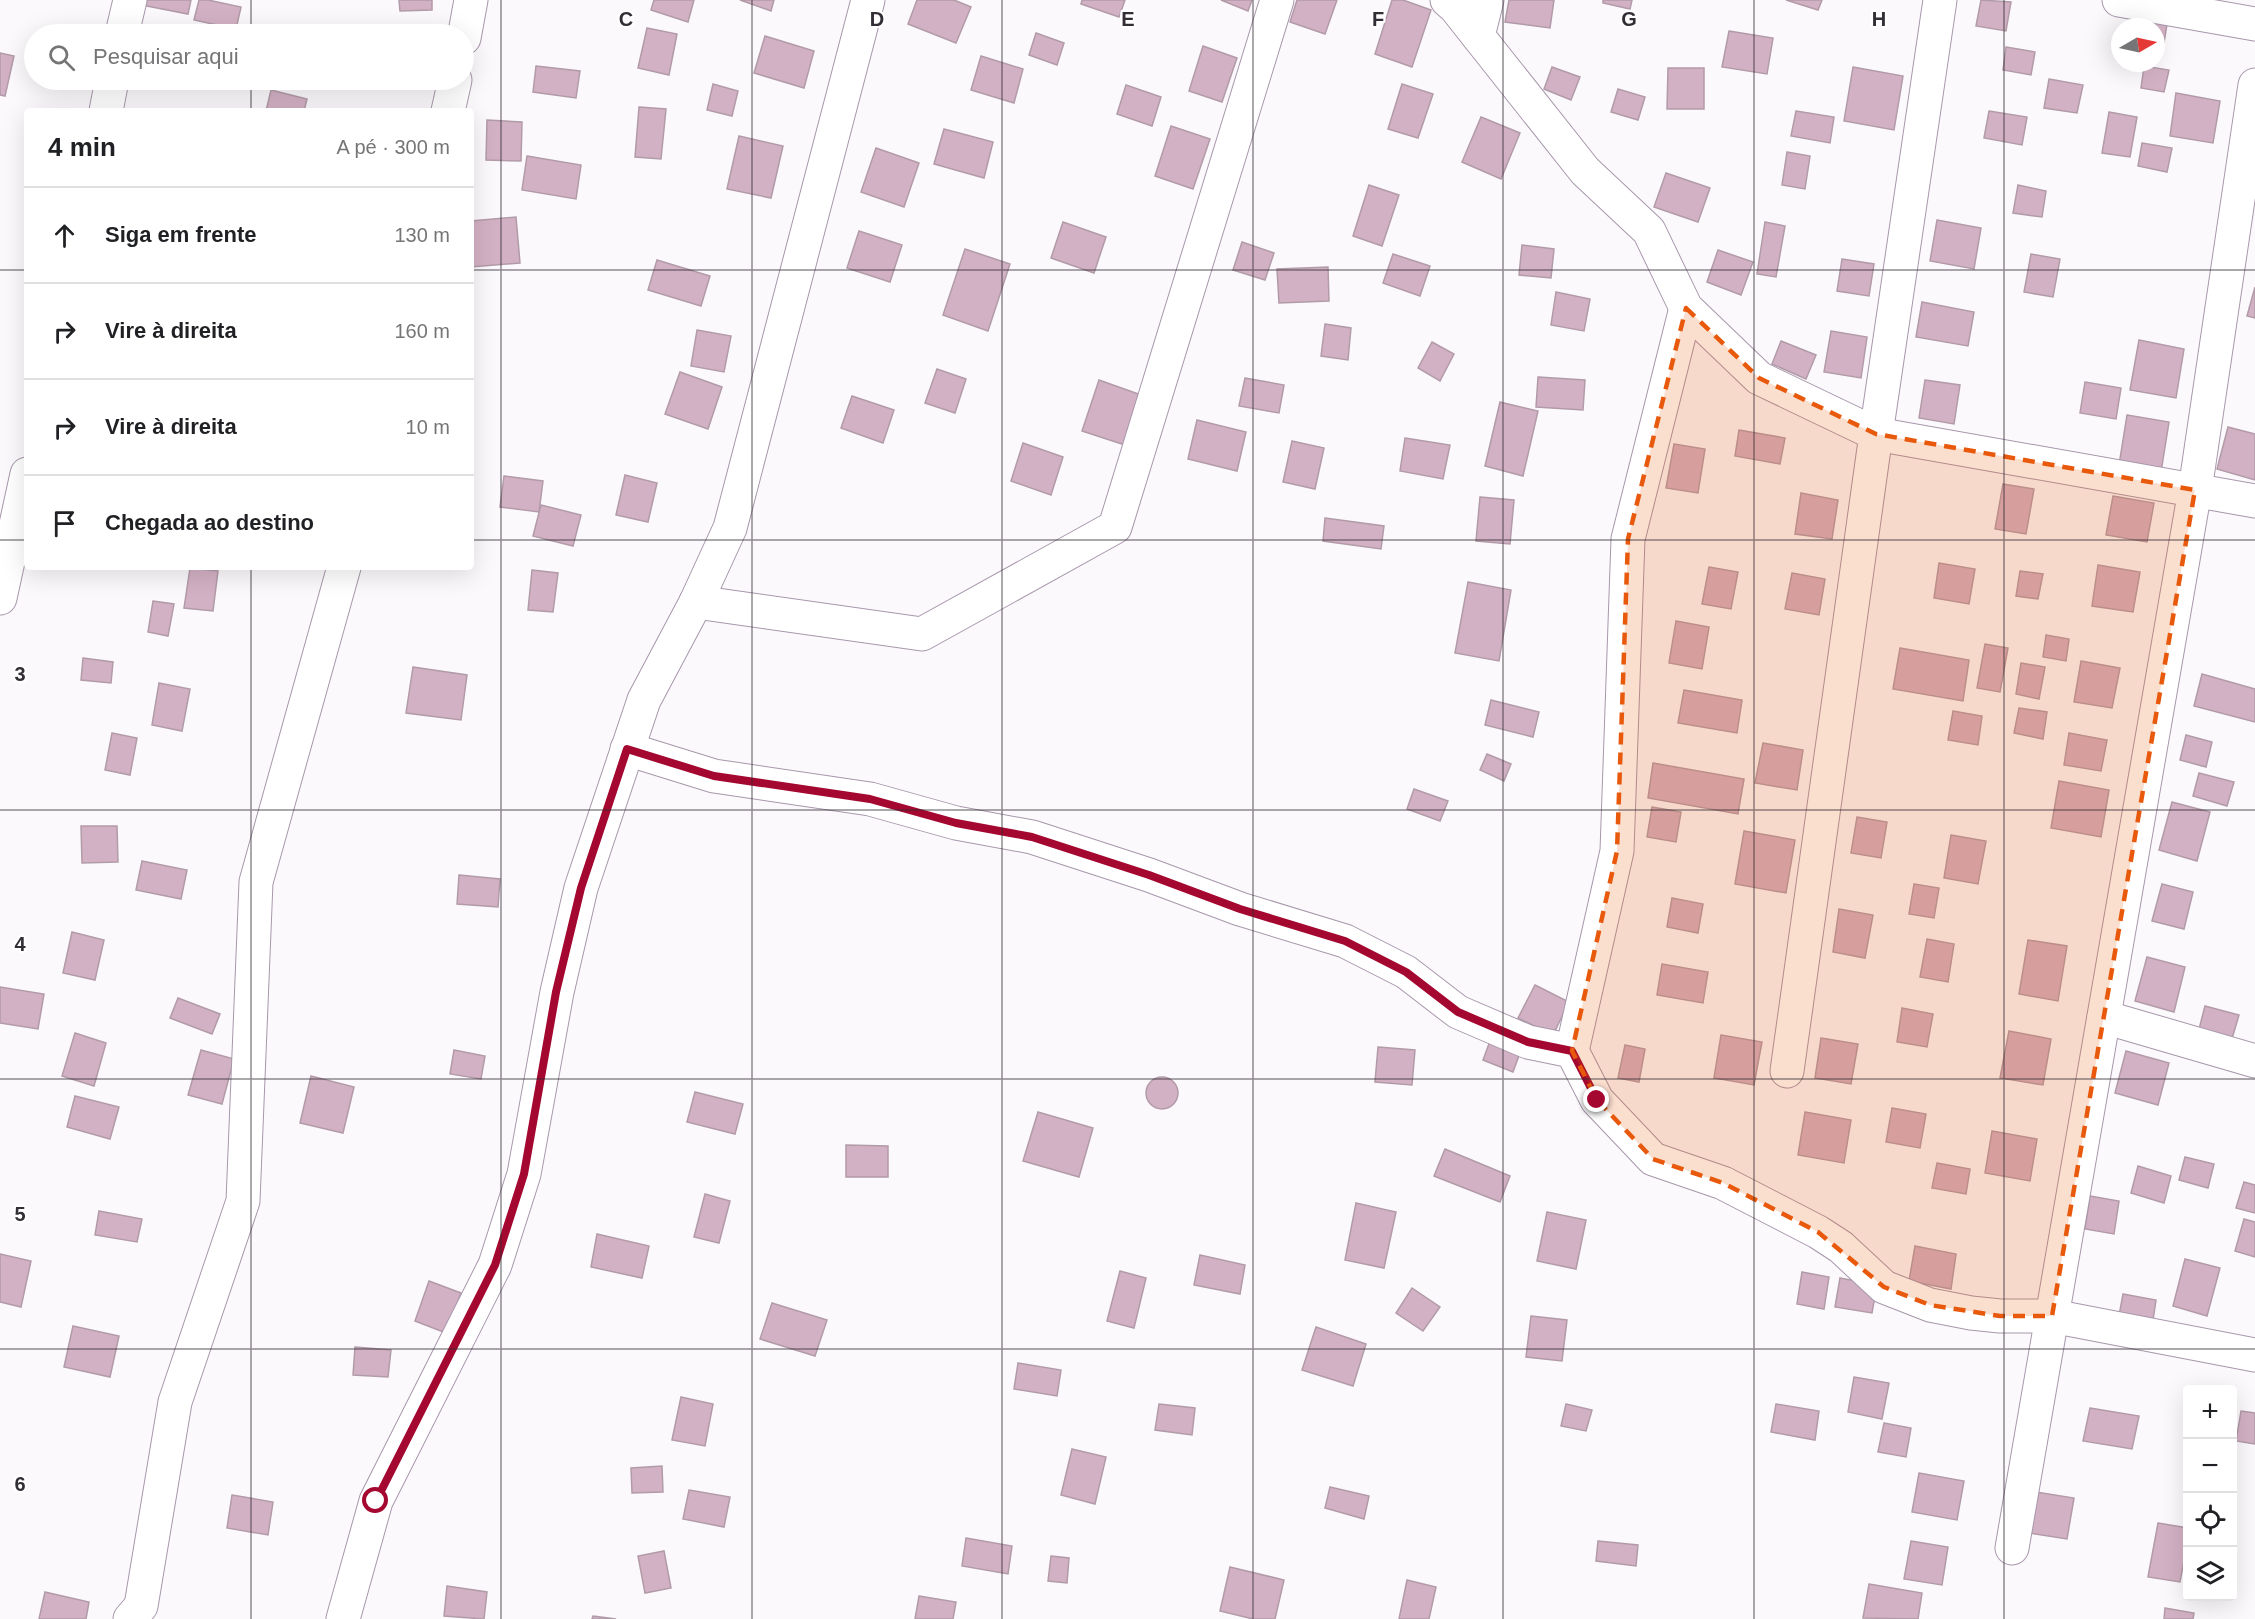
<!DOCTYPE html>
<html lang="pt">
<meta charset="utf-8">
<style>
body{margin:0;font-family:Helvetica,sans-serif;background:#f2f2f2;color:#202124}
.controls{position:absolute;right:18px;bottom:18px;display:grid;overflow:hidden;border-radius:6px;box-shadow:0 6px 24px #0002}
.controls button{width:54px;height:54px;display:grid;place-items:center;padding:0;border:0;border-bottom:2px solid #e0e0e0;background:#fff;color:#202124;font:30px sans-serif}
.compass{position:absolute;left:2111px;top:18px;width:54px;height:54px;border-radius:50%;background:#fff;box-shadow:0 6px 24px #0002;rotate:81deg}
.stop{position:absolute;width:18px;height:18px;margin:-14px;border:4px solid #a4072f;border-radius:50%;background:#fff}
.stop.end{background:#a4072f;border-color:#fff;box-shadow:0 2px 6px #0008}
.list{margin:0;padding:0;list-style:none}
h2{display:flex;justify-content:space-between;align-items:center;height:78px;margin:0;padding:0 24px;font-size:26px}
h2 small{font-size:20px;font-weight:400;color:#757577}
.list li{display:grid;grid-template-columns:39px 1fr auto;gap:18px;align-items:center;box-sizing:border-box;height:96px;padding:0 24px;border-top:2px solid #e0e0e0}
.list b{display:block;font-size:22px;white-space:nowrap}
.list em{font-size:20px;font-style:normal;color:#757577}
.icon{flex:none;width:33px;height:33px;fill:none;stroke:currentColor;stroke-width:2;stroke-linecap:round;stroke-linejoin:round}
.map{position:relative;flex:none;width:2255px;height:1619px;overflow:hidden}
.search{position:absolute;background:#fff;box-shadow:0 6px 24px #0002;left:24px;top:24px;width:450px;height:66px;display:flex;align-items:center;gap:15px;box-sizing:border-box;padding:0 21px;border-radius:33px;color:#757577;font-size:22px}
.panel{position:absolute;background:#fff;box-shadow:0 6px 24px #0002;left:24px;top:108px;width:450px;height:462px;border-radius:6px}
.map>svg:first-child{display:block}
</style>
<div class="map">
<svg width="2255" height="1619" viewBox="0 0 2255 1619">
<rect width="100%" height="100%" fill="#fcf9fd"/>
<g fill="#d3b1c4" stroke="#b29ba8" stroke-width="1.5">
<path d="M132 0H191L188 14 131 3Z"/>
<path d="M199 0H208L241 7 236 29 194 20Z"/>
<path d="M399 0H432V10L400 11Z"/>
<path d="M654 0H694L688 22 651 10Z"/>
<path d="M740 0H774L771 11Z"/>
<path d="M917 0H954L971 7 956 43 908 24Z"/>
<path d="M1082 0H1125L1119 17 1081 4Z"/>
<path d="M1221 0H1252L1248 11Z"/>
<path d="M1297 0H1337L1325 34 1290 22Z"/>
<path d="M1392 0H1403L1431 10 1412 67 1375 54Z"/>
<path d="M1509 0H1554L1550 28 1505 22Z"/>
<path d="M1603 0H1632L1630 9 1603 3Z"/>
<path d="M1786 0H1822L1818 10Z"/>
<path d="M1981 0 2011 2 2006 31 1976 26Z"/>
<path d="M2137 13 2168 18 2164 43 2156 42V27H2135Z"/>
<path d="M339 27 380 29V34H339Z"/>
<path d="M647 28 677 34 669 75 638 68Z"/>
<path d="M1729 31 1773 38 1767 74 1722 67Z"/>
<path d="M1036 33 1064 43 1057 65 1029 55Z"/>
<path d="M765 36 814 51 804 88 754 73Z"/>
<path d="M1203 46 1237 58 1222 102 1189 91Z"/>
<path d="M2006 47 2035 52 2031 75 2003 70Z"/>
<path d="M0 53 14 56 5 96 0 95Z"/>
<path d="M981 56 1023 69 1014 103 971 90Z"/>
<path d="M536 66 580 71 576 98 533 92Z"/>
<path d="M2144 66 2169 70 2164 92 2141 88Z"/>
<path d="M1552 67 1580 77 1571 100 1544 89Z"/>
<path d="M1853 67 1903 76 1894 130 1844 121Z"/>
<path d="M1668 68H1704V109H1667Z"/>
<path d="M2049 79 2083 85 2077 113 2044 108Z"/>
<path d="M713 84 738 91 732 116 707 110Z"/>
<path d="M1402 84 1433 94 1418 138 1388 129Z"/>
<path d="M1126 85 1161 97 1152 126 1117 114Z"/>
<path d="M1618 89 1645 97 1638 120 1611 112Z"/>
<path d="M271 90 307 99 304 111H266Z"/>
<path d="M2176 93 2220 101 2213 143 2170 136Z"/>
<path d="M639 107 666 109 661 159 635 157Z"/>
<path d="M1796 111 1834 117 1830 143 1791 136Z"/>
<path d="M1989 111 2027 117 2022 145 1984 138Z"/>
<path d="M2109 112 2137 117 2130 157 2102 153Z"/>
<path d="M1481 117 1520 133 1501 179 1462 162Z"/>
<path d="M487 120 522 122 521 161 486 160Z"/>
<path d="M1171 126 1210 139 1193 189 1155 176Z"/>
<path d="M944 129 993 142 984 178 934 164Z"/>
<path d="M739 136 783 146 771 198 727 189Z"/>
<path d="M2142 143 2172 148 2167 172 2138 166Z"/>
<path d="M876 148 919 163 904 207 861 192Z"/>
<path d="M1787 152 1810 156 1805 189 1782 185Z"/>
<path d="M527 156 581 165 576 199 522 190Z"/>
<path d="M1666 173 1710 188 1698 222 1654 207Z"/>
<path d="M1369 185 1399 195 1382 246 1353 236Z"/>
<path d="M2018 185 2046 191 2042 217 2013 213Z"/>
<path d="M516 217 520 263 471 267V221Z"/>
<path d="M1937 220 1981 228 1974 269 1930 261Z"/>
<path d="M1063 222 1106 237 1094 273 1051 258Z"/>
<path d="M1765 222 1785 226 1776 277 1757 274Z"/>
<path d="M859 231 902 245 890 282 847 268Z"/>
<path d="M1242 242 1274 253 1265 280 1233 270Z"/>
<path d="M1522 245 1554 249 1551 278 1519 275Z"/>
<path d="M965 249 1010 264 988 331 943 315Z"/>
<path d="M1718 250 1753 262 1741 295 1707 282Z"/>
<path d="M1393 254 1430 266 1420 296 1383 283Z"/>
<path d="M2031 254 2060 259 2053 297 2024 292Z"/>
<path d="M1842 259 1874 264 1869 296 1837 291Z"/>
<path d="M657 260 710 276 701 306 648 290Z"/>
<path d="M1328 267 1329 301 1279 303 1277 269Z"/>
<path d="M2255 287V318L2247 316Z"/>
<path d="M1556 292 1590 299 1584 331 1551 325Z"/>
<path d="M1922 302 1974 312 1968 346 1916 337Z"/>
<path d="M1325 324 1351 328 1348 360 1321 356Z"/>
<path d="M697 330 731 336 724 372 691 366Z"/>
<path d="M1831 331 1867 337 1861 378 1824 372Z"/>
<path d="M2139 340 2184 349 2176 398 2130 390Z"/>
<path d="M1781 341 1816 355 1806 379 1772 364Z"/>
<path d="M1432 342 1454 354 1440 381 1418 368Z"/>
<path d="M937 369 966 379 955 413 925 403Z"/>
<path d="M680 372 722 387 708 429 665 414Z"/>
<path d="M1538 377 1585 380 1583 410 1536 407Z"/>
<path d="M1245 378 1284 385 1279 413 1239 406Z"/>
<path d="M1099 380 1144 396 1128 446 1082 431Z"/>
<path d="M1925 380 1960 385 1954 424 1919 418Z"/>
<path d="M2085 382 2121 388 2116 419 2080 413Z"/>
<path d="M852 396 894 410 883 443 841 428Z"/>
<path d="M1500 402 1538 411 1523 476 1485 466Z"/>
<path d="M2127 415 2169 422 2161 472 2119 465Z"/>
<path d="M1197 420 1246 432 1237 471 1188 459Z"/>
<path d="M2228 427 2255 434V480L2217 469Z"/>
<path d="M1739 430 1785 438 1780 464 1735 456Z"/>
<path d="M1405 438 1450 445 1443 479 1400 471Z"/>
<path d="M1292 441 1324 448 1315 489 1283 482Z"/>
<path d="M1023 443 1063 457 1051 495 1011 481Z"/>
<path d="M1674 444 1705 449 1698 493 1666 488Z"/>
<path d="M625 475 657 483 648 522 616 515Z"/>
<path d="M504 476 543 481 539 512 500 507Z"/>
<path d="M2003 484 2034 489 2026 534 1995 529Z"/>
<path d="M1801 493 1838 500 1832 539 1795 534Z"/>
<path d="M2113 496 2154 503 2147 542 2106 535Z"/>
<path d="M1480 497 1514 500 1510 544 1476 541Z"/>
<path d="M541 505 581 515 573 546 533 536Z"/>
<path d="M1325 518 1384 526 1381 549 1323 541Z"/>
<path d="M1939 563 1975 569 1969 604 1934 598Z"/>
<path d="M2098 565 2140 572 2133 612 2092 606Z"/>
<path d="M1709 567 1738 572 1731 609 1702 604Z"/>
<path d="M190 568 218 571 213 611 184 608Z"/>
<path d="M532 570 558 573 553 612 528 610Z"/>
<path d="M2020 571 2043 574 2038 599 2016 596Z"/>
<path d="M1792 573 1825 579 1819 615 1785 609Z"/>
<path d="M1468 582 1511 590 1499 661 1455 653Z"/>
<path d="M153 601 174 604 168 636 148 632Z"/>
<path d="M1676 621 1709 627 1702 669 1669 663Z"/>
<path d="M2046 635 2069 639 2066 661 2043 657Z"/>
<path d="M1985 644 2008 648 2000 692 1977 688Z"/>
<path d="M1900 648 1969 660 1963 701 1893 689Z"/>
<path d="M83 658 113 662 111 683 81 680Z"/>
<path d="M2081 661 2120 668 2112 708 2074 702Z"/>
<path d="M2021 663 2045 667 2039 699 2016 694Z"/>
<path d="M413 667 467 675 461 720 406 713Z"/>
<path d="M2202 674 2255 689V722L2194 706Z"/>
<path d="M159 683 190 689 182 731 152 725Z"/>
<path d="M1684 690 1742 700 1737 733 1678 723Z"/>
<path d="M1491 700 1539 712 1533 737 1485 725Z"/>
<path d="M2019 708 2047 712 2043 739 2014 733Z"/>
<path d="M1953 711 1982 716 1978 745 1948 740Z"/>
<path d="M112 733 137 738 130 775 105 770Z"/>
<path d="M2069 733 2107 740 2101 771 2064 765Z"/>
<path d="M2186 735 2212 742 2206 767 2180 760Z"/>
<path d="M1763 743 1803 750 1797 790 1755 783Z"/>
<path d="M1487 754 1511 764 1504 781 1480 770Z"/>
<path d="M1653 763 1744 779 1738 814 1648 798Z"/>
<path d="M2199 773 2234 782 2227 806 2193 796Z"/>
<path d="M2059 781 2109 790 2101 837 2051 828Z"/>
<path d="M1414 789 1448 801 1440 821 1407 809Z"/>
<path d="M2172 802 2210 812 2197 861 2159 850Z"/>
<path d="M1652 807 1681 812 1676 842 1647 837Z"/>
<path d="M1857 817 1887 822 1881 858 1851 853Z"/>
<path d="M81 826H117L118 862 82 863Z"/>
<path d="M1744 831 1795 840 1786 893 1735 884Z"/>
<path d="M1951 835 1986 841 1978 884 1944 878Z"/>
<path d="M142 861 187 870 181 899 136 890Z"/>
<path d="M459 875 500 879 498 907 457 904Z"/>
<path d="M1914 884 1939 888 1934 918 1909 914Z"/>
<path d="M2162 884 2193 892 2184 929 2152 921Z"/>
<path d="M1672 898 1703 904 1698 933 1667 927Z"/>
<path d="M1839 909 1873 915 1865 958 1833 952Z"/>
<path d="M72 932 104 940 95 980 63 973Z"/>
<path d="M1927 939 1954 944 1948 982 1920 977Z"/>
<path d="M2028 940 2067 946 2058 1001 2019 994Z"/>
<path d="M2147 957 2185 967 2174 1012 2135 1001Z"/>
<path d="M1662 964 1708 972 1703 1003 1657 995Z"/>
<path d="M1535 985 1569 1002 1553 1035 1518 1018Z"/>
<path d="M0 987 44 994 38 1029 0 1023Z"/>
<path d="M178 998 220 1014 212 1034 170 1018Z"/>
<path d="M2205 1006 2239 1015 2231 1042 2198 1033Z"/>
<path d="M1902 1008 1933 1014 1927 1047 1897 1042Z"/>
<path d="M2009 1031 2051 1039 2043 1085 2000 1078Z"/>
<path d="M75 1033 106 1043 94 1086 62 1076Z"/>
<path d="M1721 1035 1762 1042 1754 1085 1714 1078Z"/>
<path d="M1821 1038 1858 1044 1851 1084 1815 1078Z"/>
<path d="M1490 1041 1520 1053 1513 1072 1483 1060Z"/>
<path d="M1625 1045 1645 1049 1639 1082 1618 1078Z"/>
<path d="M1378 1047 1415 1050 1412 1085 1375 1082Z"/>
<path d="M201 1050 234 1059 222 1104 188 1095Z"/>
<path d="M454 1050 485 1056 481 1079 450 1074Z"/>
<path d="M2126 1051 2169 1063 2158 1105 2115 1093Z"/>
<path d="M311 1076 354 1087 343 1133 300 1123Z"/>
<circle cx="1162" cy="1093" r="16"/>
<path d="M695 1092 743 1104 735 1134 687 1122Z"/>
<path d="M75 1096 119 1107 110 1139 67 1127Z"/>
<path d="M1892 1108 1926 1114 1920 1148 1886 1142Z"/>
<path d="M1038 1112 1093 1128 1079 1177 1023 1161Z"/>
<path d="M1805 1112 1851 1120 1844 1163 1798 1155Z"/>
<path d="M1992 1131 2037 1139 2030 1181 1985 1173Z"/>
<path d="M846 1145 888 1146V1177H846Z"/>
<path d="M1445 1149 1510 1176 1500 1202 1434 1176Z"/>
<path d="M2185 1157 2214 1164 2208 1188 2179 1180Z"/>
<path d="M1937 1163 1970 1169 1966 1194 1932 1188Z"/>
<path d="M2138 1166 2171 1176 2164 1203 2131 1193Z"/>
<path d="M2244 1182 2255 1185V1213L2236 1208Z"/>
<path d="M705 1194 730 1201 719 1243 694 1237Z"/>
<path d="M2090 1196 2119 1201 2114 1234 2085 1229Z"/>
<path d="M1356 1203 1396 1212 1384 1268 1345 1260Z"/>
<path d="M99 1211 142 1219 137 1242 95 1235Z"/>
<path d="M1547 1212 1586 1220 1576 1269 1537 1261Z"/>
<path d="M2244 1219 2255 1222V1257L2235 1251Z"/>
<path d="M597 1234 649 1246 642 1278 591 1267Z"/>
<path d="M1915 1246 1956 1254 1951 1289 1909 1281Z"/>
<path d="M0 1254 31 1261 21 1307 0 1302Z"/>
<path d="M1200 1255 1245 1265 1240 1294 1194 1285Z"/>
<path d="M2185 1259 2220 1268 2207 1316 2173 1306Z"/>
<path d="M1120 1271 1146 1278 1134 1328 1107 1321Z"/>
<path d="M1802 1272 1829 1277 1824 1309 1797 1304Z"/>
<path d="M1840 1278 1877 1285 1872 1313 1835 1307Z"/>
<path d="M429 1281 461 1293 446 1333 415 1321Z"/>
<path d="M1412 1288 1440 1307 1423 1331 1396 1313Z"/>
<path d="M2123 1294 2156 1300 2152 1327 2118 1321Z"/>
<path d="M772 1303 827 1320 815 1356 760 1339Z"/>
<path d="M1531 1316 1567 1320 1562 1361 1526 1357Z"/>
<path d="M73 1326 119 1336 110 1377 64 1367Z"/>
<path d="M1316 1327 1366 1344 1353 1386 1302 1370Z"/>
<path d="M355 1347 391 1350 388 1377 353 1375Z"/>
<path d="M1018 1363 1061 1370 1057 1396 1014 1389Z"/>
<path d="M1854 1377 1889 1383 1882 1419 1848 1412Z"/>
<path d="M681 1397 713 1404 705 1446 672 1440Z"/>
<path d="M1159 1404 1195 1408 1192 1435 1155 1430Z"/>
<path d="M1566 1404 1592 1410 1586 1431 1561 1426Z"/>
<path d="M1776 1404 1819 1411 1815 1440 1771 1432Z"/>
<path d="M2090 1408 2139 1416 2132 1449 2083 1441Z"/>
<path d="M2241 1411 2255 1413V1444L2236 1441Z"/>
<path d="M1884 1423 1911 1428 1906 1457 1878 1452Z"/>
<path d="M1072 1449 1106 1457 1095 1504 1061 1495Z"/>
<path d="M662 1466 663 1492 632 1493 631 1468Z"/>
<path d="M1919 1473 1964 1481 1957 1520 1912 1512Z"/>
<path d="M1330 1487 1369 1496 1364 1519 1325 1508Z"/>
<path d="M689 1490 730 1497 724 1527 683 1519Z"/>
<path d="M2036 1492 2074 1498 2067 1539 2029 1533Z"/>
<path d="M232 1495 273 1502 268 1535 227 1528Z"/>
<path d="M2158 1523 2188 1528V1540L2180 1582 2148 1577Z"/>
<path d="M966 1538 1012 1546 1008 1574 962 1566Z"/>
<path d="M1598 1541 1638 1545 1636 1566 1596 1561Z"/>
<path d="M1911 1541 1948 1547 1942 1585 1904 1579Z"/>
<path d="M664 1551 671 1588 645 1593 638 1556Z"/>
<path d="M1051 1556 1069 1558 1067 1583 1048 1581Z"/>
<path d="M1230 1567 1284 1580 1275 1619H1253L1220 1611Z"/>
<path d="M1407 1580 1436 1587 1429 1619H1399Z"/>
<path d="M1869 1584 1922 1593 1918 1619 1863 1618Z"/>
<path d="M447 1586 487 1592 484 1619 444 1616Z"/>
<path d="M45 1592 89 1602 86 1619H39Z"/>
<path d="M919 1596 956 1602 953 1619H915Z"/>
<path d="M2165 1608 2194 1613 2193 1619H2164Z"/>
<path d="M593 1616 616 1619H592Z"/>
</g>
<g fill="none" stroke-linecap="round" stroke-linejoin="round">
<g stroke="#a797ab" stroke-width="35">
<g id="minor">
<path d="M1447 0 1455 7 1585 171 1649 231 1686 308 1759 378 1876 434 2255 501"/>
<path d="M2119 0 2255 24"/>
<path d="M122 34 130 0"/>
<path d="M1478 36 1487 0"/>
<path d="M464 38 471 0"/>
<path d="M106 111 112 80"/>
<path d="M448 111 455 80"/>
<path d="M0 598 27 474"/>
<path d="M696 602 922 634 1115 527 1277 0"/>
<path d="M627 749 714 776 870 799 956 823 1032 837 1149 875 1240 909 1345 941 1406 972 1458 1012 1528 1042 1572 1051 1597 1100 1653 1159 1723 1183 1818 1232 1841 1247 1884 1287 1930 1305 1971 1313 2000 1316H2052L2255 1355"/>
<path d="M2104 1017 2255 1061"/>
<path d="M1572 1051 1617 851 1628 539 1686 308"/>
<path d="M1787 1071 1876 434 1940 0"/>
<path d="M2012 1548 2195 490 2255 85"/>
<path d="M130 1619 141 1606 175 1402 243 1201 256 882 344 567"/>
<path d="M343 1619 376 1501 495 1265 524 1174 557 992 581 888 644 700 696 602 730 528 868 0"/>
</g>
</g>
<use href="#minor" stroke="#fff" stroke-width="33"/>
</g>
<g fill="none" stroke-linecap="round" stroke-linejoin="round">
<path stroke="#a4072f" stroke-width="8" d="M376 1501 495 1265 524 1174 556 992 581 888 627 749 714 776 870 799 956 823 1032 837 1149 875 1240 909 1345 941 1406 972 1458 1012 1528 1042 1572 1051 1597 1100"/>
</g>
<path fill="#e8590c" fill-opacity="0.2" stroke="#e8590c" stroke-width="4.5" stroke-dasharray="12 8" stroke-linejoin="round" d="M1686 308 1759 378 1876 434 2195 490 2052 1316H2000L1930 1305 1884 1287 1818 1232 1723 1183 1653 1159 1597 1100 1572 1051 1617 851 1628 539Z"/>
<path fill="none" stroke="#332d35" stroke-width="1.5" stroke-opacity="0.55" d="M251 0V34M501 0V1619M752 0V1619M1002 0V1619M1253 0V1619M1503 0V1619M1754 0V1619M2004 0V1619M251 80V111M0 270H27M471 270H2255M0 540H27M471 540H2255M251 567V1619M0 810H2255M0 1079H2255M0 1349H2255"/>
<g font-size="20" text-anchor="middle" font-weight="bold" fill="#332d35" stroke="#fff" stroke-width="4.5" stroke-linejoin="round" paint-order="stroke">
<text x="626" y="26">C</text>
<text x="877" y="26">D</text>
<text x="1128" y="26">E</text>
<text x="1378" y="26">F</text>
<text x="1629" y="26">G</text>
<text x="1879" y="26">H</text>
<text x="20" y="681">3</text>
<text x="20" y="951">4</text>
<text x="20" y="1221">5</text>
<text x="20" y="1491">6</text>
</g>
</svg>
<div class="controls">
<button>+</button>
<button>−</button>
<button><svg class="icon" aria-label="locate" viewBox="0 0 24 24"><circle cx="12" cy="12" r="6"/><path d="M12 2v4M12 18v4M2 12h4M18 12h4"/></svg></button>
<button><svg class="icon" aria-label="layers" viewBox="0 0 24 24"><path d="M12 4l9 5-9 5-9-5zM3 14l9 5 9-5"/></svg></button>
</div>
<svg class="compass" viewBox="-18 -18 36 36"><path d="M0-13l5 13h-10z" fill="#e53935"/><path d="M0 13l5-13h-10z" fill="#757577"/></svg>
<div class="stop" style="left:376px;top:1501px"></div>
<div class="stop end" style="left:1597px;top:1100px"></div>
<div class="search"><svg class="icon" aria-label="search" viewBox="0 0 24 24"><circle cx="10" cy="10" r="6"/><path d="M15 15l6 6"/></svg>Pesquisar aqui</div>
<section class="panel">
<h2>4 min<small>A pé · 300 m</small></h2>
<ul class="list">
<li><svg class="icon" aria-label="ahead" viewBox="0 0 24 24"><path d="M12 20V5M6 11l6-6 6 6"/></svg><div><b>Siga em frente</b></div><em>130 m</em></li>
<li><svg class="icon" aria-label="right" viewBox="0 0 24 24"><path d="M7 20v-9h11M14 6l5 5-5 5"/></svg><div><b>Vire à direita</b></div><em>160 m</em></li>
<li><svg class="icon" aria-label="right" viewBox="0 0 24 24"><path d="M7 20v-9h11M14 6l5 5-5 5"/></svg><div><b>Vire à direita</b></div><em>10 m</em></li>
<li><svg class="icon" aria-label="arrive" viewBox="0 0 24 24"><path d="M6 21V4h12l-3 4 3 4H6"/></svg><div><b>Chegada ao destino</b></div></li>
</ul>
</section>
</div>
